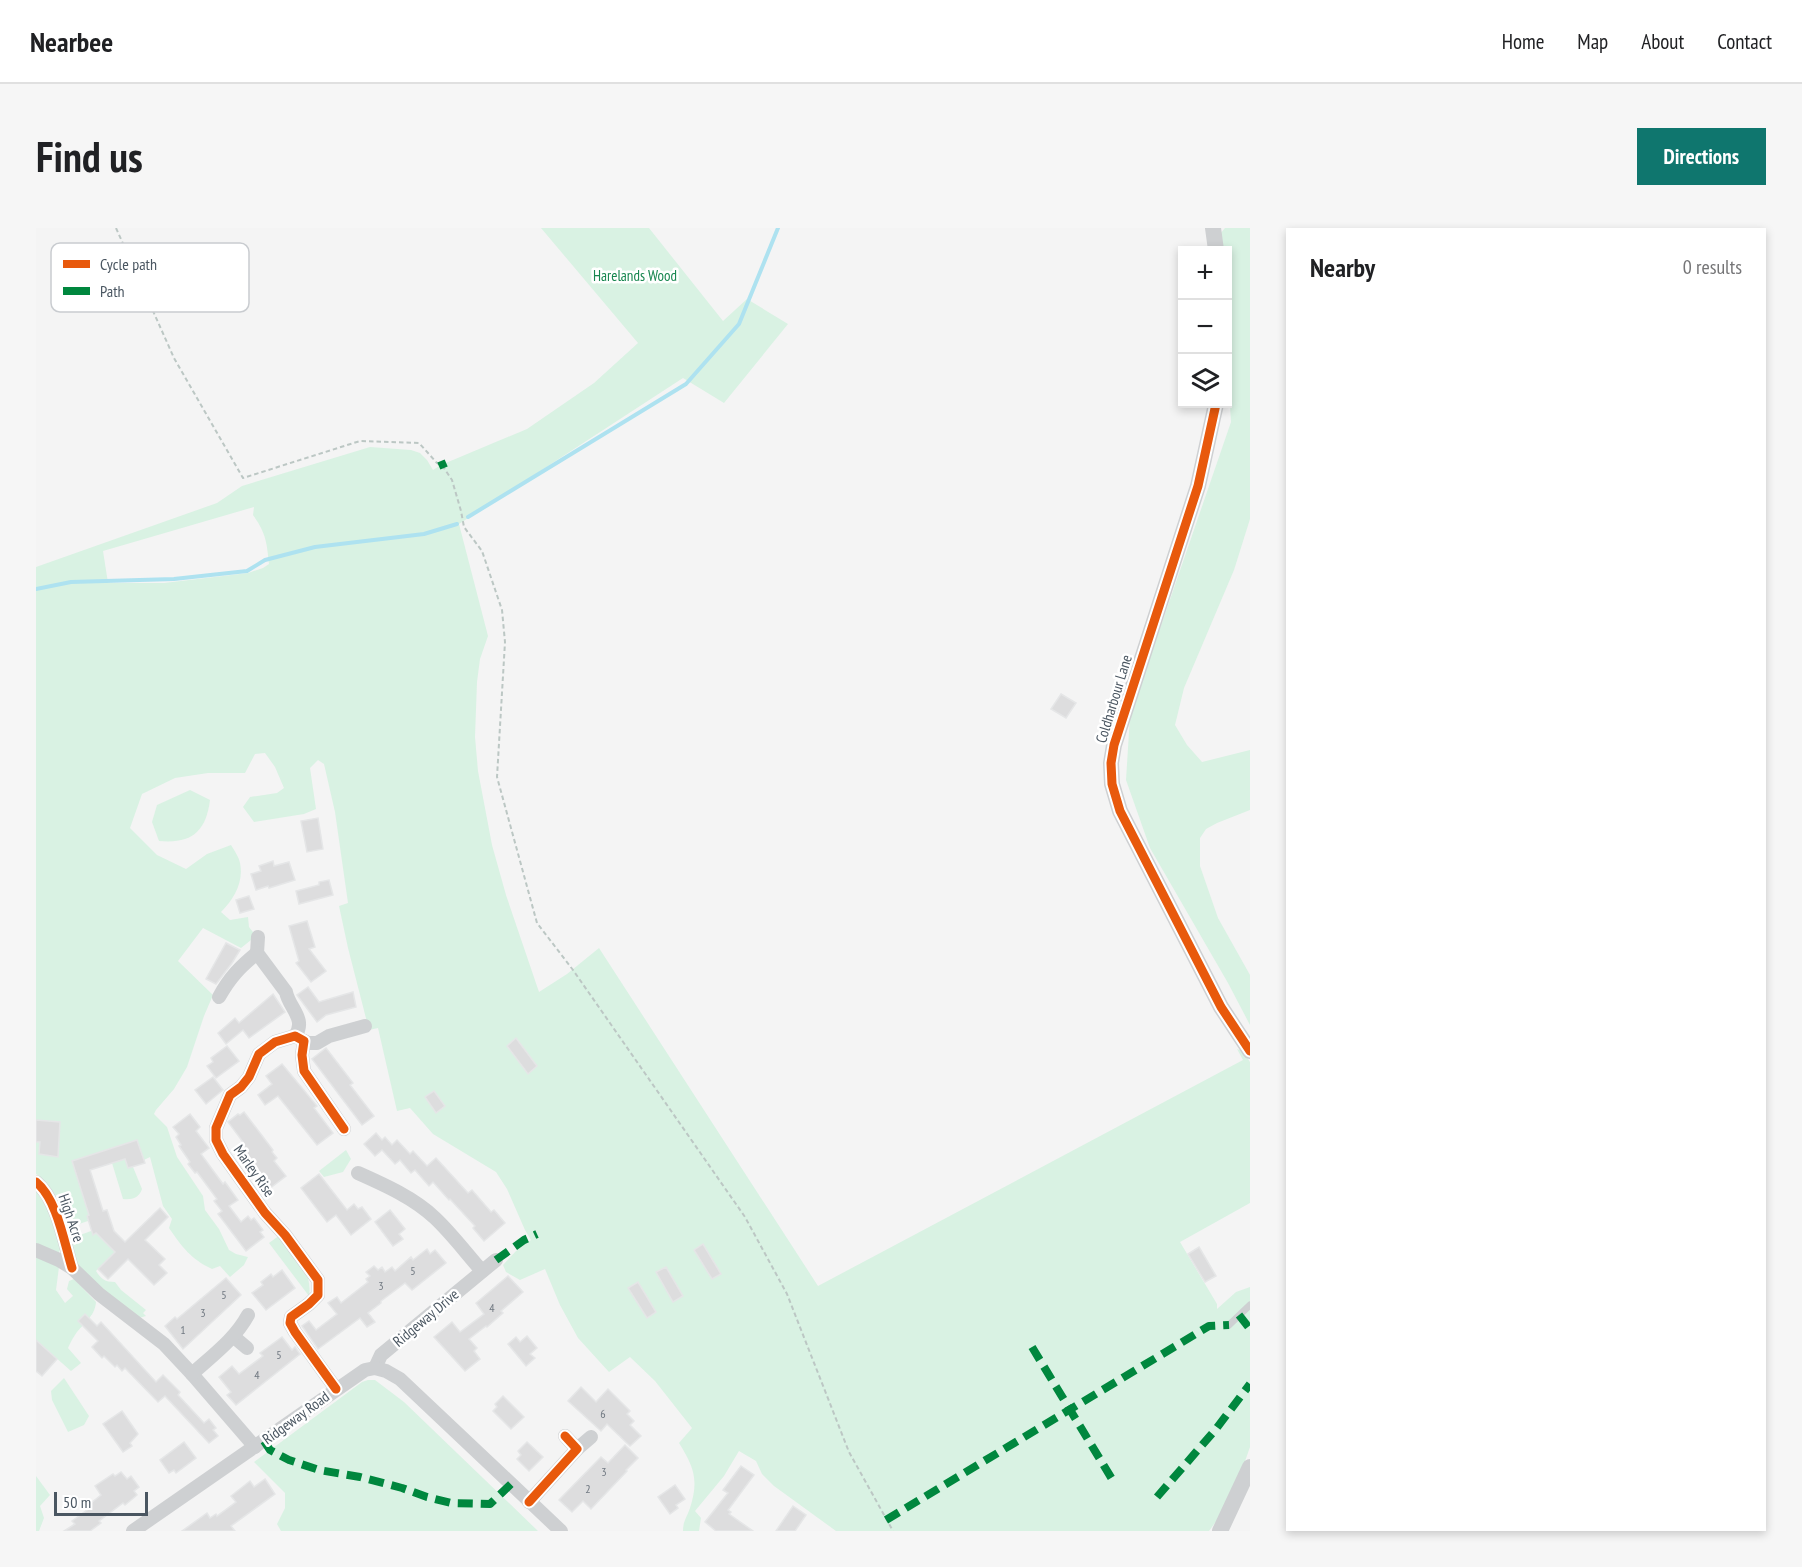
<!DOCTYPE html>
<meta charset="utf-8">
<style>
body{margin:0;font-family:"PT Sans Narrow",sans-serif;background:#f6f6f6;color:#202124}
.controls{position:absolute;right:18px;top:18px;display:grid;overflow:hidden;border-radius:0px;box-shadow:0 3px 9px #0003}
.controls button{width:54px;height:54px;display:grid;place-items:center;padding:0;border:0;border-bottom:2px solid #e0e0e0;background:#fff;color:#202124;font:30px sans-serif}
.scale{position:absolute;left:18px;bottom:15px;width:94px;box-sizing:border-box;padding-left:6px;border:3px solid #4a5661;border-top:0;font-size:16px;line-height:21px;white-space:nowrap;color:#4a5661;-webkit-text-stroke:4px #fff;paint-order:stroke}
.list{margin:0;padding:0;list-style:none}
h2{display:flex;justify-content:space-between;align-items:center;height:78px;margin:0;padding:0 24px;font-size:26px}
h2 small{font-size:20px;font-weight:400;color:#757577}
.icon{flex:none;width:33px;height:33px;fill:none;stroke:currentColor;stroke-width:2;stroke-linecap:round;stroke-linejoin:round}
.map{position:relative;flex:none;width:1214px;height:1303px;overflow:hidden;border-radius:0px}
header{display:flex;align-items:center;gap:36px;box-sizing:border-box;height:84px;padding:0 30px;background:#fff;border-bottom:2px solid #e0e0e0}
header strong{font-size:28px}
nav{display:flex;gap:33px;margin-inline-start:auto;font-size:21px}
.intro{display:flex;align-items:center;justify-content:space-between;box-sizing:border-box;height:144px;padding:0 36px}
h1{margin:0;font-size:42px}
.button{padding:15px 27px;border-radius:0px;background:#0f766e;color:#fff;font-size:21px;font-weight:700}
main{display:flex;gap:36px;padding:0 36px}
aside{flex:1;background:#fff;border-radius:0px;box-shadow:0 3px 9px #0003}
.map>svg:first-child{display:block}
</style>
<header>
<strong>Nearbee</strong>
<nav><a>Home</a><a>Map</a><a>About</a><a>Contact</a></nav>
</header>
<div class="intro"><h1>Find us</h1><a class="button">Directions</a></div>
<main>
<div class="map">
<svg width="1214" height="1303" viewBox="0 0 1214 1303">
<rect width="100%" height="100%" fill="#f4f4f4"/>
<g fill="#d9f2e3" fill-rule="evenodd">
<path d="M505 0H613L687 93 711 71 752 96 688 175 647 150 423 296 452 408 444 431 441 454 439 509 442 543 456 617 470 667 503 764 531 746 563 720 782 1058 1207 832 1201 821 1207 823 1214 834V975L1144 1014 1181 1076V1081L1200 1064 1214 1059V1219L1201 1256 1184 1288 1173 1303H800L738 1258 726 1246 720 1233 703 1223 688 1248 659 1283 665 1290 663 1303H647C647 1293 651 1289 654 1280 663 1252 658 1239 643 1215L656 1200 619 1153 594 1129 573 1144 542 1110 524 1077 509 1041 484 1052 470 1044 467 1037 480 1023 495 1012 489 1002 471 961 460 944 397 906 374 880 361 883 342 800 333 802 312 720 303 678 312 675 299 584 288 536 282 532 274 540 280 581 268 586 218 594 207 579 214 569 241 565 248 560 239 539 229 525 219 526 209 545H172L139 550 106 566 94 600 121 627 150 641 171 626 195 617C198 622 203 629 204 635 208 654 198 671 185 684L194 692 212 689 213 699 220 708 205 720 167 700 142 733 177 767 168 788 151 839 138 861 120 882 118 886 131 899 141 929 167 968 169 982 183 1001 193 1022 200 1026 212 1029 208 1037 194 1049 184 1038 176 1041C155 1031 146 1019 133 1000L136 991 127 978 114 929 108 932 101 912 36 933 53 987 51 988 52 993 34 999C28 992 28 985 24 977 19 965 11 953 0 946V339L181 275 206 258 334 219 375 222 384 225 391 232 397 242 405 237 491 201 558 155 602 115ZM218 279 217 287C230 305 231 315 233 336L227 340 212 345 128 355H72L67 323Z"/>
<path d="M1189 0H1214V291L1198 342 1148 460 1139 497 1151 517 1166 534 1214 522V582L1181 595 1170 601 1164 610V638L1182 690 1214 747V797L1192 755 1114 620 1090 552 1094 488 1195 194 1192 146V22H1185L1184 6Z"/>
<path d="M154 562 174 572C170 604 155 616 123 613L116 594 121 577Z"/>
<path d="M310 922 315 931 307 944 288 949 283 943Z"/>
<path d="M89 931 92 940 97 939 106 961C103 970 96 972 87 971L76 935Z"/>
<path d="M0 963 12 982 25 1020 22 1026 0 1019Z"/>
<path d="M55 1003 57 1006 60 1005 79 1024 60 1043C65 1051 69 1054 79 1054L85 1062 110 1082 107 1085 110 1088 103 1090 72 1070 41 1038 33 1014 36 1010Z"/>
<path d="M244 1007C258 1027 277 1043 273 1068L233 1015Z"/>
<path d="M0 1029 23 1039 20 1062 29 1075 37 1068 31 1061 33 1053 38 1051 60 1074C59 1089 47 1095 39 1107 36 1111 34 1116 32 1120L45 1135 35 1143 0 1112Z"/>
<path d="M28 1150 53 1188 48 1197 32 1204 16 1172 15 1163Z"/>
<path d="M332 1152H339L368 1174 502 1303H245L241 1296 249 1280V1265L218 1234 326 1154Z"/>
<path d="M0 1248 14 1267 4 1278 8 1290 3 1303H0Z"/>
</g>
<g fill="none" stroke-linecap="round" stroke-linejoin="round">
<g stroke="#aee2f0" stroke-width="4">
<path d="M432 289 650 156 703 96 742 0"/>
<path d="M0 361 35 354 138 351 211 343 229 332 279 319 388 306 421 296"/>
</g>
</g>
<g fill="#ddddde" stroke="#e5e6e7" stroke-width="1.5">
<path d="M1025 466 1040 475 1030 490 1015 481Z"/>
<path d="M282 590 287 621 271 624 265 593Z"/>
<path d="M237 633 238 638 253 634 259 652 233 660 232 658 220 662 215 646 225 643 223 638Z"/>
<path d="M293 652 297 667 263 676 260 663 283 657V654Z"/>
<path d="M213 668 218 681 204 685 200 672Z"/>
<path d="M271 693 279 719 273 721 290 743 275 754 260 735 263 733 253 698Z"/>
<path d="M190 715 204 722 196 735 180 756 170 751Z"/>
<path d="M272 759 283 774 317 764 320 779 290 787 281 794 261 767Z"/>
<path d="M237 766 249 784 213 810 207 802 190 816 182 805 199 790 203 795Z"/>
<path d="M480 810 501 838 492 846 471 818Z"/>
<path d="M191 818 203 833 180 850 171 838 177 834 175 830Z"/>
<path d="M290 820 317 855 314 857 338 888 326 897 276 831Z"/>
<path d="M246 836 281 878 278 880 297 905 281 917 242 868 229 877 222 867 236 856 230 848Z"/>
<path d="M177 849 187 862 170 876 159 862Z"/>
<path d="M398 863 409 878 400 885 389 869Z"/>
<path d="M208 884 237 922 236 924 241 930 238 933 250 948 233 961 202 918 207 914 192 894 202 886 204 887Z"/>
<path d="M154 886 164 899 160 903 173 920 165 926 187 956 189 954 202 972 193 978 205 994 212 988 215 992 218 990 227 1002 224 1004 228 1009 210 1023 182 986 186 983 178 973 181 971 161 944 159 945 152 936 154 934 143 918 145 917 140 909 143 906 137 899Z"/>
<path d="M0 892 24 894 22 929 3 926 4 914H0Z"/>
<path d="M340 905 346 912 349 909 356 917 361 912 374 926 377 923 391 938 400 930 432 965 436 962 455 984 458 982 469 995 448 1013 437 1000 439 998 414 971 413 972 397 954 393 958 379 942 375 945 364 932 359 936 346 922 339 928 328 916Z"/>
<path d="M101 912 109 935 92 940 89 931 54 942 67 983 71 982 78 1003 89 1014 124 980 132 989 109 1012 129 1031 123 1037 131 1045 118 1057 92 1031 72 1051 62 1041 79 1024 60 1005 57 1007 51 988 53 987 36 933Z"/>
<path d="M283 946 311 982 318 976 322 981 326 979 335 991 315 1007 300 987 291 994 265 960Z"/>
<path d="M354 982 369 1001 363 1006 367 1011 357 1018 339 994Z"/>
<path d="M667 1016 685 1046 676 1051 658 1022Z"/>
<path d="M1163 1019 1180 1048 1169 1054 1152 1026Z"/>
<path d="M391 1021 394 1026 399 1022 410 1035 376 1062 369 1055 345 1073V1075L332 1085 339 1094 331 1099 324 1090 282 1121 266 1098 273 1093 280 1102 301 1086 292 1075 301 1069 305 1075 332 1054 330 1051 334 1048 330 1044 338 1038 342 1042 346 1039 349 1044 356 1039 359 1043 375 1029 377 1032Z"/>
<path d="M630 1039 647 1068 637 1074 620 1044Z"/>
<path d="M246 1042 259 1060 230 1082 216 1065 227 1057 225 1054 235 1046 237 1049Z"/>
<path d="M472 1048 487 1064 465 1083 467 1085 451 1099 450 1098 433 1111 441 1120 438 1123 444 1131 429 1143 398 1109 416 1094 424 1104 448 1086 440 1075Z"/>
<path d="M190 1050 205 1067 147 1121 129 1098 139 1089 141 1091Z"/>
<path d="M602 1054 620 1084 611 1090 592 1060Z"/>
<path d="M49 1086 61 1098 65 1094 120 1154 127 1147 144 1164 142 1167 168 1195 173 1191 180 1200 177 1202 182 1208 173 1215 129 1168 122 1174 89 1140 86 1143 81 1137 79 1139 68 1128 66 1130 56 1119 62 1113 42 1093Z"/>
<path d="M491 1108 501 1120 494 1126 499 1130 490 1138 472 1116 480 1109 484 1114Z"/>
<path d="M246 1109 256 1122 259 1119 264 1126 200 1177 191 1167 195 1164 183 1149 196 1138 203 1146 227 1128 224 1125Z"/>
<path d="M0 1112 21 1131 6 1148 0 1143Z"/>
<path d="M545 1159 560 1174 572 1161 594 1183 591 1186 598 1193 594 1197 605 1208 594 1218 571 1196 565 1203 532 1173Z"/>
<path d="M467 1168 488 1189 475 1201 457 1183 461 1179 459 1176Z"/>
<path d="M86 1183 102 1206 94 1215 96 1218 87 1224 67 1196Z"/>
<path d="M148 1214 160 1230 140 1245 138 1242 133 1245 124 1232Z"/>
<path d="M491 1214 507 1229 493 1243 481 1231 485 1227 482 1223Z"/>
<path d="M589 1217 602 1230 590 1242 591 1243 555 1281 547 1273 536 1284 523 1272 565 1229 572 1235Z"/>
<path d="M705 1238 718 1247 692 1282 695 1284 693 1286 717 1303H680L669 1294 692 1265 687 1262Z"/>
<path d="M85 1244 91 1251 95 1248 103 1259 98 1263 101 1267 89 1277 87 1275 63 1293 65 1295 54 1303H28L39 1296 36 1293 55 1279V1275L65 1267 59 1258 77 1246 79 1248Z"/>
<path d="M229 1251 239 1266 195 1298 199 1303H146L171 1285 174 1290 180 1286 181 1288 200 1274 195 1268 214 1253 218 1259Z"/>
<path d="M639 1257 649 1271 640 1277 642 1280 634 1286 622 1269Z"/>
<path d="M757 1278 770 1287 759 1303H740Z"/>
</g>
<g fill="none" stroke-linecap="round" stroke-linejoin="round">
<path stroke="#bcc7c4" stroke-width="2" stroke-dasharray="4.5 3" stroke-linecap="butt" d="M80 0 138 130 207 250 324 213 383 215 401 235 408 240 416 252 425 283 428 299 446 323 466 382 469 414 461 549 501 695 537 742 709 989 751 1066 813 1224 857 1303"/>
<path stroke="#ced0d2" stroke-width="7" d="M1193 1097 1214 1077"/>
<g stroke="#ced0d2" stroke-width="14">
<path d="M222 709 221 725 250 764C253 780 271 791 259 808"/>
<path d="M183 769C194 749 204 739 221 725"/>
<path d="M268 813 272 815H281L293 808 329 798"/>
<path d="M322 945C349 957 378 970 399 990 416 1006 430 1025 446 1043"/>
<path d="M0 954C21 971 28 1014 36 1040"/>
<path d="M0 1022 23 1032 36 1040 63 1066 128 1116 156 1146 219 1219"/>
<path d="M198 1109 211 1120"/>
<path d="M339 1140 345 1127 460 1032"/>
<path d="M156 1146C177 1127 199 1111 212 1087"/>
<path d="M300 1161 259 1104 254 1095 255 1089 273 1076 282 1067V1052L249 1007 229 985 187 926 180 912V900L194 867 205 859 213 849 223 826 239 814 259 808 268 813 266 827 268 843 308 901"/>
<path d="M541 1221 555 1209"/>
<path d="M493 1274 541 1221 529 1208"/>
<path d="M97 1303 329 1142 339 1140 350 1143 364 1151 525 1303"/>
</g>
<g stroke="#ced0d2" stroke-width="16">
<path d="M1177 0 1180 22"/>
<path d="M1180 176 1162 258 1078 517 1075 535 1076 556 1084 583 1185 779 1214 823"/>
<path d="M1184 1303 1214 1239"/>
</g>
<g stroke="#00873e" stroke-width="8" stroke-dasharray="15 8" stroke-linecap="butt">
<path d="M405 233 408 240"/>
<path d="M460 1032 488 1012 501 1006"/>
<path d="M1203 1087 1214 1101"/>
<path d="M996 1119 1079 1256"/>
<path d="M228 1213 234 1222 253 1232 283 1242 324 1249 366 1260 391 1269 415 1275 454 1276 475 1256"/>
<path d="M1121 1269 1180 1201 1214 1156"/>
<path d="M850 1292 1173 1098 1193 1097"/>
</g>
<g stroke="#fff" stroke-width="13">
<g id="cycleway">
<path d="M1180 176 1162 258 1078 517 1075 535 1076 556 1084 583 1185 779 1214 823"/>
<path d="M0 954C21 971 28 1014 36 1040"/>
<path d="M300 1161 259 1104 254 1095 255 1089 273 1076 282 1067V1052L249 1007 229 985 187 926 180 912V900L194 867 205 859 213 849 223 826 239 814 259 808 268 813 266 827 268 843 308 901"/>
<path d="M493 1274 541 1221 529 1208"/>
</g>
</g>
<use href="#cycleway" stroke="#e8590c" stroke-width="9"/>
</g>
<g text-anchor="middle" stroke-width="5" stroke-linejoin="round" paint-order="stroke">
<g font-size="12" fill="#707881">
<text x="377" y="1047">5</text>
<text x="345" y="1062">3</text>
<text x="188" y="1071">5</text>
<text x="456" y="1084">4</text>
<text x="167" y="1089">3</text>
<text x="147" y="1106">1</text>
<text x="243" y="1131">5</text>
<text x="221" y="1151">4</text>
<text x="567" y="1190">6</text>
<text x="568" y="1248">3</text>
<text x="552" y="1265">2</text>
</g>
<g font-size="15" fill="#17864f" stroke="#fff">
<text x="599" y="53">Harelands Wood</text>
</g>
<g font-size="15" fill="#4a5661" stroke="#fff">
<text transform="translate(1078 471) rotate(-73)" y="5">Coldharbour Lane</text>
<text transform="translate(218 943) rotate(55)" y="5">Marley Rise</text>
<text transform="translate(35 990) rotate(71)" y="5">High Acre</text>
<text transform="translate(390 1090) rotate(-40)" y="5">Ridgeway Drive</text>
<text transform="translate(260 1190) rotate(-36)" y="5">Ridgeway Road</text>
</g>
</g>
<rect x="15" y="15" width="198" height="69" rx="9" fill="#fff" stroke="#c9ccd0" stroke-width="1.5"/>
<rect x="27" y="32" width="27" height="8" fill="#e8590c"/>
<rect x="27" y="59" width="27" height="8" fill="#00873e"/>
<g font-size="16" fill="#4a5661">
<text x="64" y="42">Cycle path</text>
<text x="64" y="69">Path</text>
</g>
</svg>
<div class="controls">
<button>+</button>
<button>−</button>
<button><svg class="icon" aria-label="layers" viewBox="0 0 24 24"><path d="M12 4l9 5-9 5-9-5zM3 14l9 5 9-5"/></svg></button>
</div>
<div class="scale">50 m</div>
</div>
<aside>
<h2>Nearby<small>0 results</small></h2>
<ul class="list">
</ul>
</aside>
</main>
